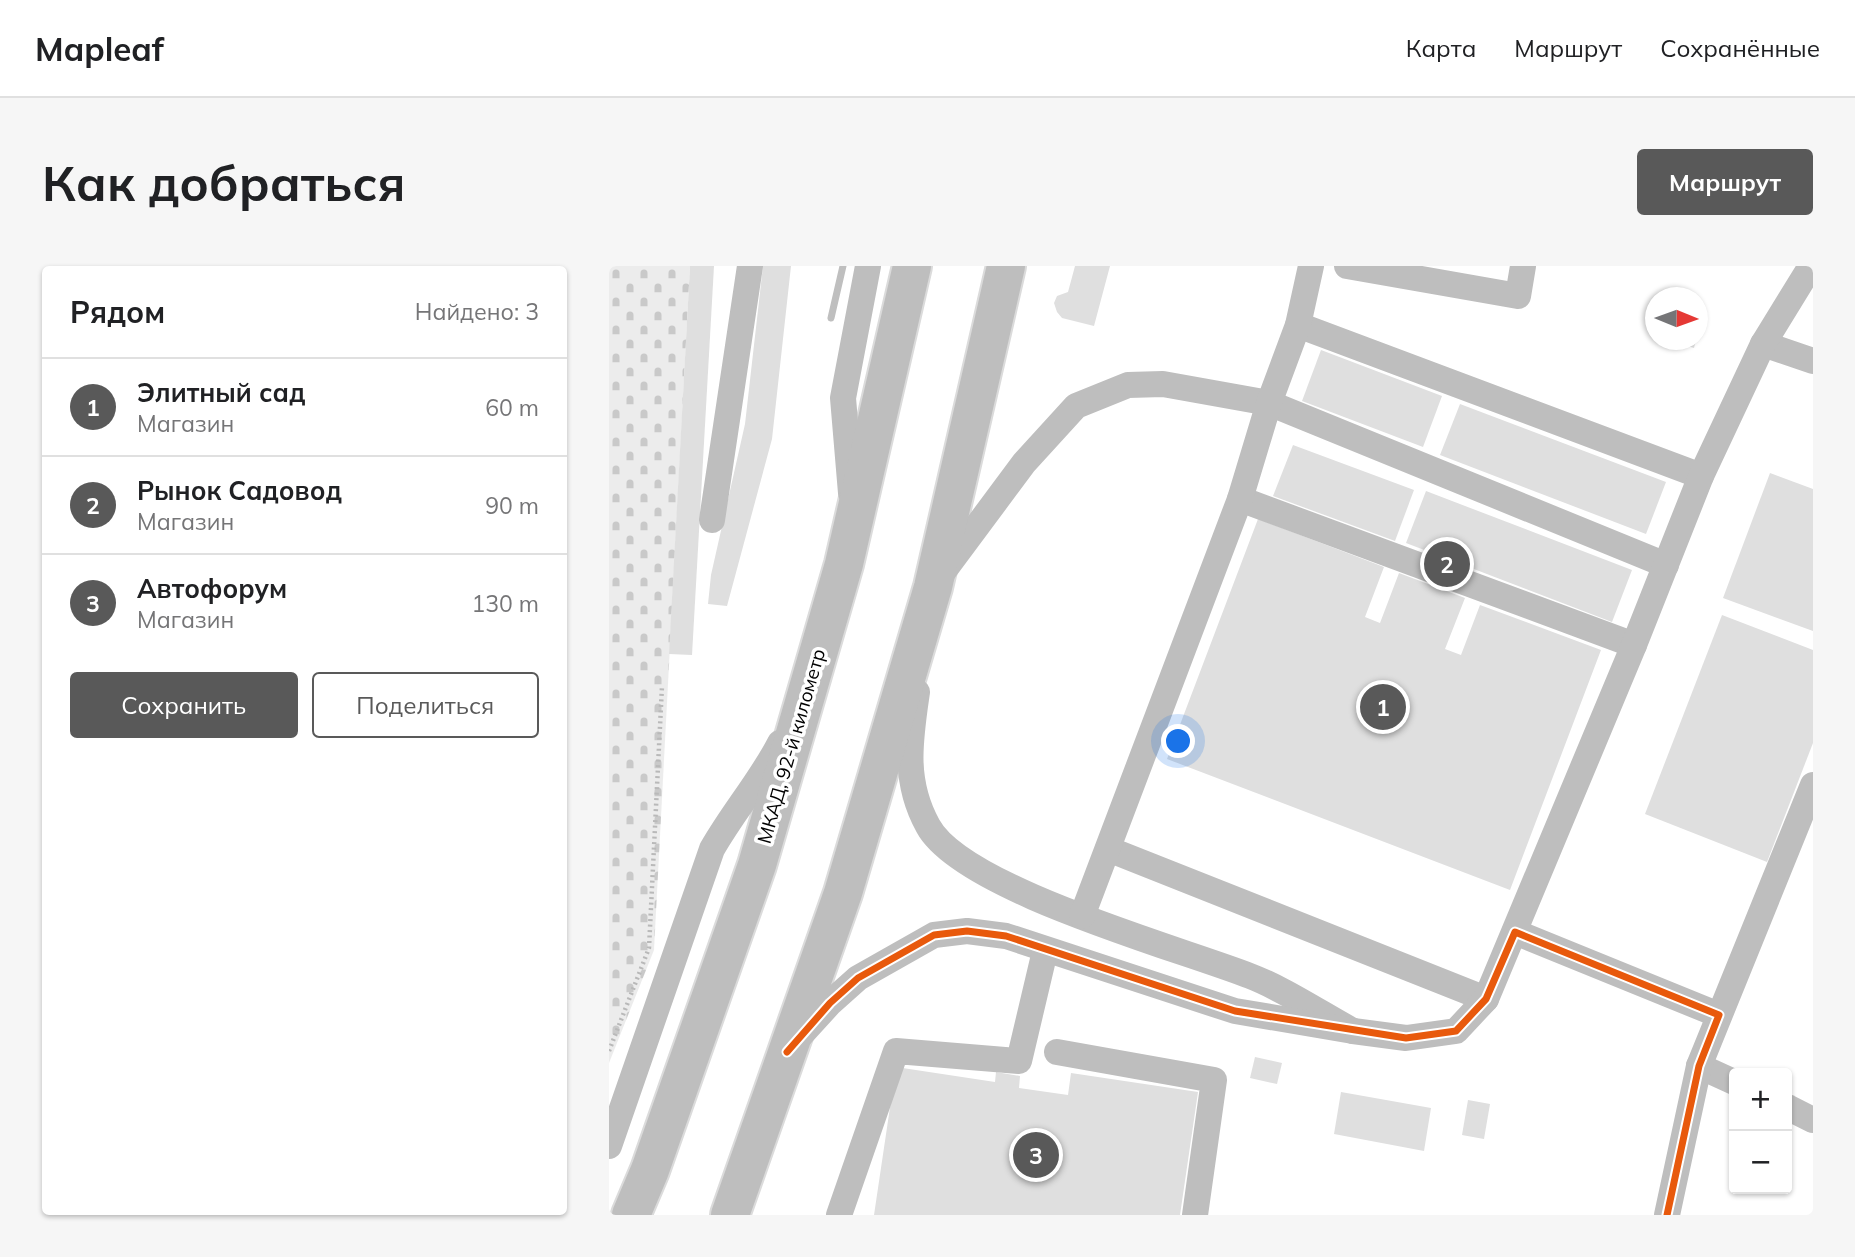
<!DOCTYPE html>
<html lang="ru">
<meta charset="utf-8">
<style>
body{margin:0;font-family:Mulish,sans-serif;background:#f6f6f6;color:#202124}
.controls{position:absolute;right:21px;bottom:21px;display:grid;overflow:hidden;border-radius:7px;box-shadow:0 2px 5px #0004}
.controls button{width:63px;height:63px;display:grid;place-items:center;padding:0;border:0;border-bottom:2px solid #e0e0e0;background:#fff;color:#202124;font:35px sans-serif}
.compass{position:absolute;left:1036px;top:21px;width:63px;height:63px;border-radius:50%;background:#fff;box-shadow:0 2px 5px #0004;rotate:91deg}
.you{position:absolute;left:570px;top:476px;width:24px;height:24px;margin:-18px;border:5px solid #fff;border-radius:50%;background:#1a73e8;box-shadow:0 0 0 10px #1a73e833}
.badge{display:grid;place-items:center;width:46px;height:46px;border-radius:50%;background:#595959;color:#fff;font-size:23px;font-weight:700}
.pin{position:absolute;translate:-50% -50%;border:4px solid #fff;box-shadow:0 2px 7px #0006}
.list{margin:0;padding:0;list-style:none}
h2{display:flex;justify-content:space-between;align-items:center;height:91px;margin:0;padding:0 28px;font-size:30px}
h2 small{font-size:23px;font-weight:400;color:#757577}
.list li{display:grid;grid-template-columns:46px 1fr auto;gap:21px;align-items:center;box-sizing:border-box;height:98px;padding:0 28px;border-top:2px solid #e0e0e0}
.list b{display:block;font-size:26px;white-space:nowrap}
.list p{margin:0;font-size:23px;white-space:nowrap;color:#757577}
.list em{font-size:23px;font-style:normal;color:#757577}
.actions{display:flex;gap:14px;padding:21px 28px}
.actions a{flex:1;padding:16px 0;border:2px solid #595959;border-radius:7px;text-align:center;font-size:24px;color:#595959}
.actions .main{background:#595959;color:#fff}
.map{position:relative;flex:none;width:1204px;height:949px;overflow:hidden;border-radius:7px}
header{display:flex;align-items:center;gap:42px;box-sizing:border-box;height:98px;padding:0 35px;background:#fff;border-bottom:2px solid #e0e0e0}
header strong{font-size:33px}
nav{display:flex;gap:38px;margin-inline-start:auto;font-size:24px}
.intro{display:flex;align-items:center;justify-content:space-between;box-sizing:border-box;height:168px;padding:0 42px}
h1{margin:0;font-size:49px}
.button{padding:18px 32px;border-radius:7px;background:#595959;color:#fff;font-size:24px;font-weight:700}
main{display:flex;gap:42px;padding:0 42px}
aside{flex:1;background:#fff;border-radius:7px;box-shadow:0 2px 5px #0004}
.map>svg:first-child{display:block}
</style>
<header>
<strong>Mapleaf</strong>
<nav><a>Карта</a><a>Маршрут</a><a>Сохранённые</a></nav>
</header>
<div class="intro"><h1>Как добраться</h1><a class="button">Маршрут</a></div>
<main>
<aside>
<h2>Рядом<small>Найдено: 3</small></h2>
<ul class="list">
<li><span class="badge">1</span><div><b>Элитный сад</b><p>Магазин</p></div><em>60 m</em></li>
<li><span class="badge">2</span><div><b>Рынок Садовод</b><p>Магазин</p></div><em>90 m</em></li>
<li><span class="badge">3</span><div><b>Автофорум</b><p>Магазин</p></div><em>130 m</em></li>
</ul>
<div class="actions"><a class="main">Сохранить</a><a>Поделиться</a></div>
</aside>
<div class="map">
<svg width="1204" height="949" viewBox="0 0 1204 949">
<defs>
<pattern id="cemetery-stones" width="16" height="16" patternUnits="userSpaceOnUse" patternTransform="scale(1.75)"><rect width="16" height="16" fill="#ececec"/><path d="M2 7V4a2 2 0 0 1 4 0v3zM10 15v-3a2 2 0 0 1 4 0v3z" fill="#c9c9c9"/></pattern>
</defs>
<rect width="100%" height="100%" fill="#fff"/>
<path fill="url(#cemetery-stones)" d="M0 0H81L45 684 0 797Z"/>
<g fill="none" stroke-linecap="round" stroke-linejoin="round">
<path stroke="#bfbfbf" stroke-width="7" d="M222 52 234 0"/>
</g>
<g fill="#dfdfdf">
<path d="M81 0H105L83 389 60 388Z"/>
<path d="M154 0H182L163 173 118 340 99 338 102 309 136 158Z"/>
<path d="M466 0H501L485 60 453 52 448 46 445 37 448 30 459 26Z"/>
<path d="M1088 50 1094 52 1089 67H1088Z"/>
<path d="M1058 74H1087L1085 82Z"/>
<path d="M712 84 833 130 814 181 693 135Z"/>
<path d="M851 138 1057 216 1037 268 831 189Z"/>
<path d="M684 179 805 224 786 275 664 230Z"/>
<path d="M1161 207 1204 223V365L1114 332Z"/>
<path d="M817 225 1023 304 1003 356 797 277Z"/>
<path d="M649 253 775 301 756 351 771 357 790 307 856 332 836 383 852 389 871 339 992 384 901 624 558 493Z"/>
<path d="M1113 349 1204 384V477L1158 596 1036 548Z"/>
<path d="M646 791 673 797 668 818 641 812Z"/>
<path d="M287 801 386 816 387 806 411 810 410 822 459 829 462 807 589 826 571 949H265Z"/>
<path d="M732 826 822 842 815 885 725 868Z"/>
<path d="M859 834 881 838 875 873 853 869Z"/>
</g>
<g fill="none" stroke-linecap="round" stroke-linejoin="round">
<g stroke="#dbdbdb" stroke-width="42">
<g id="highway">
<path d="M22 949 41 904 148 599 235 298 303 0"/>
<path d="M121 949 234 627 324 321 397 0"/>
</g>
</g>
<path stroke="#b9b9b9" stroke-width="4.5" stroke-dasharray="2 3.5" stroke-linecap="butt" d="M0 785 40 682 53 420"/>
<g stroke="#bebebe" stroke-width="26">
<path d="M738 0 909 30 914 0"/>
<path d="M689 59 1092 210"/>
<path d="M1154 78 1204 95"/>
<path d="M242 227 234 132 259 0"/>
<path d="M631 233 1025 379"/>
<path d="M103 254 141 0"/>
<path d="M331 310 415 197 467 140 519 119 554 118 660 137 1057 299"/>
<path d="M308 426C301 474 294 515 319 560 353 623 569 682 641 710 675 723 711 747 744 765"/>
<path d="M499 583 877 733"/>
<path d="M473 650 631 233 660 137 689 59 702 0"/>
<path d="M906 666 1110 749"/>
<path d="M190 771 221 737 249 712 325 669 358 665 397 670 626 745 744 765 797 772 847 765 877 733 1025 379 1092 210 1154 78 1202 0"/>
<path d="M448 786 605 814 586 949"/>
<path d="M1090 800 1125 816"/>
<path d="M1178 841 1204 854"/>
<path d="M0 880 103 583C124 546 152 514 171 477"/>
<path d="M230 949 287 785 410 795 436 685"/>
<path d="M1058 949 1090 800 1204 519"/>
</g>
<use href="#highway" stroke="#bebebe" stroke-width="38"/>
<g stroke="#fff" stroke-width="11">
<path id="cycleway" d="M178 786 221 737 249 712 325 669 358 665 397 670 626 745 797 772 847 765 877 733 906 666 1110 749 1090 800 1058 949"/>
</g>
<use href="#cycleway" stroke="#e8590c" stroke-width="7"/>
</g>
<g text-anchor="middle" stroke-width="7" stroke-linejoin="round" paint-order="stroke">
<g font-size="19" fill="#000" stroke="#fff">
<text transform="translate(182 480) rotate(-74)" y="7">МКАД, 92-й километр</text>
</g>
</g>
</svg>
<div class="controls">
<button>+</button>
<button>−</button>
</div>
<svg class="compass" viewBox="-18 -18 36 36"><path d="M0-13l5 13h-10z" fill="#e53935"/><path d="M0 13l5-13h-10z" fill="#757577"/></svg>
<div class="you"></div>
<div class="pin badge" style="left:774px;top:441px">1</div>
<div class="pin badge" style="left:838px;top:298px">2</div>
<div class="pin badge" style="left:427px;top:889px">3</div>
</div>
</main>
